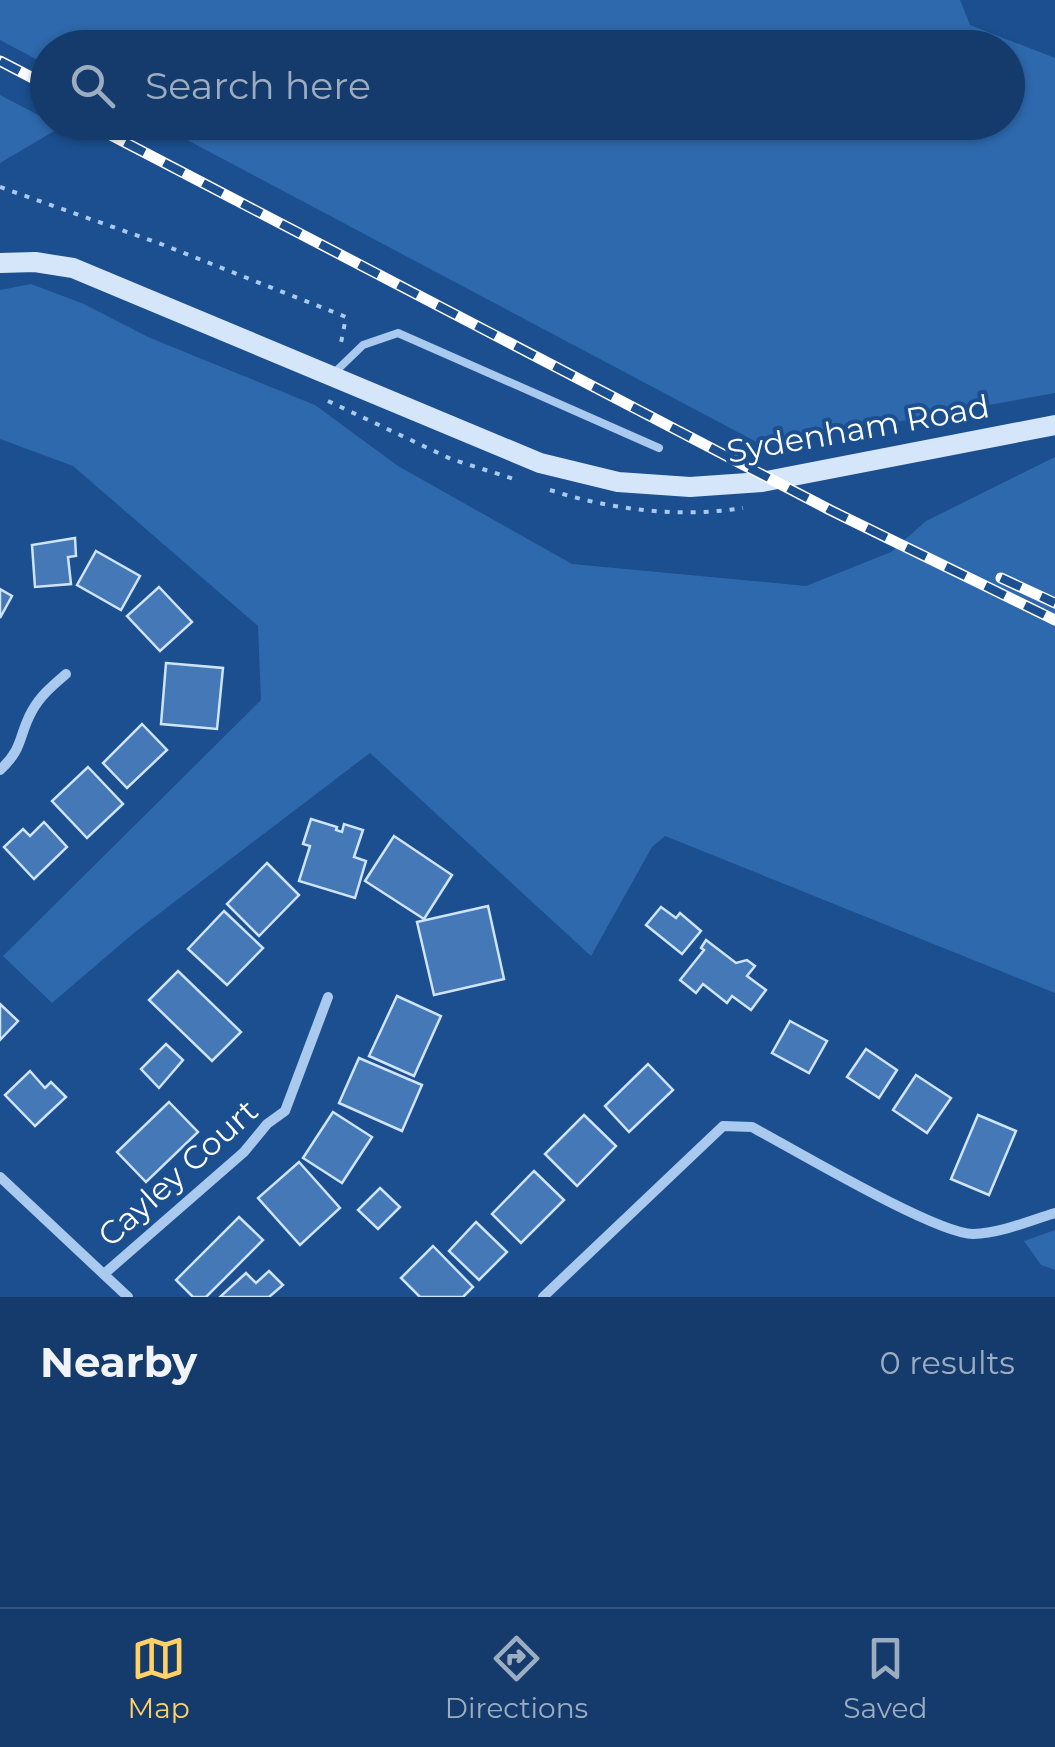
<!DOCTYPE html>
<style>
body{margin:0;font-family:Montserrat,sans-serif;background:#1d4271;color:#f1f3f6}
.list{margin:0;padding:0;list-style:none}
h2{display:flex;justify-content:space-between;align-items:center;height:130px;margin:0;padding:0 40px;font-size:42px}
h2 small{font-size:32px;font-weight:400;color:#9dadc1}
.icon{flex:none;width:55px;height:55px;fill:none;stroke:currentColor;stroke-width:2;stroke-linecap:round;stroke-linejoin:round}
.map{position:relative;flex:none;width:1055px;height:1297px;overflow:hidden}
.search{position:absolute;background:#143b6b;box-shadow:0 2px 8px #0004;left:30px;right:30px;top:30px;height:110px;display:flex;align-items:center;gap:25px;box-sizing:border-box;padding:0 35px;border-radius:55px;color:#9dadc1;font-size:38px}
.sheet{height:310px;background:#143b6b}
nav{display:flex;justify-content:space-around;align-items:center;box-sizing:border-box;height:140px;border-top:2px solid #33557e;background:#143b6b;font-size:28px;color:#9dadc1}
nav a{display:grid;justify-items:center;gap:5px}
nav .on{color:#ffd166}
.map>svg:first-child{display:block}
</style>
<div class="map">
<svg width="1055" height="1297" viewBox="0 0 1055 1297">
<rect width="100%" height="100%" fill="#1b4f8f"/>
<g fill="#2e69ad">
<path d="M0 0H960L970 25 1055 58V393L764 446 155 123 1008 122V48H48L47 65 0 40Z"/>
<path d="M0 95 61 127 0 163Z"/>
<path d="M31 284 84 304 148 337 315 405 398 466 572 564 806 586 891 552 926 521 1055 457V993L665 836 652 847 591 956 370 753 135 932 52 1003 3 956 261 700 258 626 73 466 0 439V290Z"/>
<path d="M1055 1230V1270L1041 1265 1024 1241Z"/>
</g>
<g fill="#4478b7" stroke="#cfe3fa" stroke-width="2.5">
<path d="M75 538 76 556 68 557 71 584 35 587 32 545Z"/>
<path d="M96 551 140 576 121 610 77 585Z"/>
<path d="M159 587 192 622 160 651 127 616Z"/>
<path d="M0 589 12 596 0 618Z"/>
<path d="M166 663 223 668 217 729 161 724Z"/>
<path d="M142 724 167 750 127 788 103 763Z"/>
<path d="M88 767 123 804 87 838 52 801Z"/>
<path d="M311 819 337 827 336 830 342 832 344 824 363 830 354 857 366 861 355 898 299 881 310 846 303 844Z"/>
<path d="M44 822 67 847 34 879 4 847 23 829 30 836Z"/>
<path d="M394 836 452 875 424 919 365 881Z"/>
<path d="M267 863 299 895 259 936 227 904Z"/>
<path d="M488 906 504 979 434 995 417 922Z"/>
<path d="M661 907 676 918 680 913 701 931 682 954 646 925Z"/>
<path d="M224 911 263 948 227 985 188 949Z"/>
<path d="M706 940 736 963 747 960 755 966 747 976 766 990 751 1010 732 996 727 1003 703 984 696 993 680 980 704 950 701 948Z"/>
<path d="M178 971 241 1032 212 1061 149 1000Z"/>
<path d="M397 996 441 1016 414 1076 369 1056Z"/>
<path d="M0 1004 18 1021 0 1040Z"/>
<path d="M790 1021 827 1041 809 1073 772 1053Z"/>
<path d="M166 1044 183 1060 159 1088 141 1069Z"/>
<path d="M866 1049 897 1070 879 1098 847 1077Z"/>
<path d="M359 1058 422 1085 402 1131 339 1103Z"/>
<path d="M648 1064 673 1090 629 1132 605 1106Z"/>
<path d="M30 1071 45 1088 51 1082 66 1097 35 1126 5 1095Z"/>
<path d="M916 1075 951 1098 927 1133 893 1110Z"/>
<path d="M169 1102 198 1132 146 1182 117 1152Z"/>
<path d="M333 1112 372 1137 342 1183 303 1158Z"/>
<path d="M584 1115 616 1146 577 1186 545 1154Z"/>
<path d="M978 1115 1016 1131 989 1195 951 1179Z"/>
<path d="M299 1162 340 1208 300 1245 258 1198Z"/>
<path d="M534 1171 564 1200 521 1243 492 1214Z"/>
<path d="M380 1188 400 1207 378 1229 358 1210Z"/>
<path d="M239 1217 263 1240 206 1297H193L176 1280Z"/>
<path d="M476 1222 507 1252 479 1280 449 1251Z"/>
<path d="M433 1246 473 1287 463 1297H420L401 1278Z"/>
<path d="M269 1271 283 1285 269 1297H220L246 1273 256 1283Z"/>
</g>
<g fill="none" stroke-linecap="round" stroke-linejoin="round">
<g stroke="#a9c9ee" stroke-width="4" stroke-dasharray="5 8" stroke-linecap="butt">
<path d="M0 187 161 244 346 317 341 343"/>
<path d="M328 401 451 459 517 480"/>
<path d="M550 490C612 510 679 518 743 508"/>
</g>
<path stroke="#a9c9ee" stroke-width="8" d="M332 375 363 345 398 333 659 448"/>
<g stroke="#a9c9ee" stroke-width="10">
<path d="M0 770C24 748 18 736 32 711 40 696 52 686 66 674"/>
<path d="M0 1177 128 1297"/>
<path d="M104 1274 244 1152 267 1124 285 1111 328 997"/>
<path d="M543 1297 723 1126 752 1127C793 1149 936 1234 973 1234 1001 1233 1029 1221 1055 1213"/>
</g>
<path stroke="#d6e6fa" stroke-width="20" d="M0 263 35 262 73 268 540 463 618 482 690 487 762 482 1055 425"/>
<g stroke="#fff" stroke-width="11">
<g id="rail">
<path d="M0 61 48 86"/>
<path d="M86 122 830 510 1055 620"/>
<path d="M1001 578 1055 603"/>
</g>
</g>
<use href="#rail" stroke="#1b4f8f" stroke-width="8" stroke-dasharray="22" stroke-linecap="butt"/>
</g>
<g text-anchor="middle" stroke-width="8" stroke-linejoin="round" paint-order="stroke">
<g font-size="32" fill="#fff" stroke="#1b4f8f">
<text transform="translate(858 429) rotate(-10)" y="11">Sydenham Road</text>
<text transform="translate(178 1173) rotate(-42)" y="11">Cayley Court</text>
</g>
</g>
</svg>
<div class="search"><svg class="icon" aria-label="search" viewBox="0 0 24 24"><circle cx="10" cy="10" r="6"/><path d="M15 15l6 6"/></svg>Search here</div>
</div>
<section class="sheet">
<h2>Nearby<small>0 results</small></h2>
<ul class="list">
</ul>
</section>
<nav>
<a class="on"><svg class="icon" aria-label="map" viewBox="0 0 24 24"><path d="M3 6l6-2 6 2 6-2v14l-6 2-6-2-6 2zM9 4v14M15 6v14"/></svg>Map</a>
<a><svg class="icon" aria-label="directions" viewBox="0 0 24 24"><path d="M12 3l9 9-9 9-9-9zM9 14v-3h6M13 9l2 2-2 2"/></svg>Directions</a>
<a><svg class="icon" aria-label="saved" viewBox="0 0 24 24"><path d="M7 4h10v16l-5-4-5 4z"/></svg>Saved</a>
</nav>
